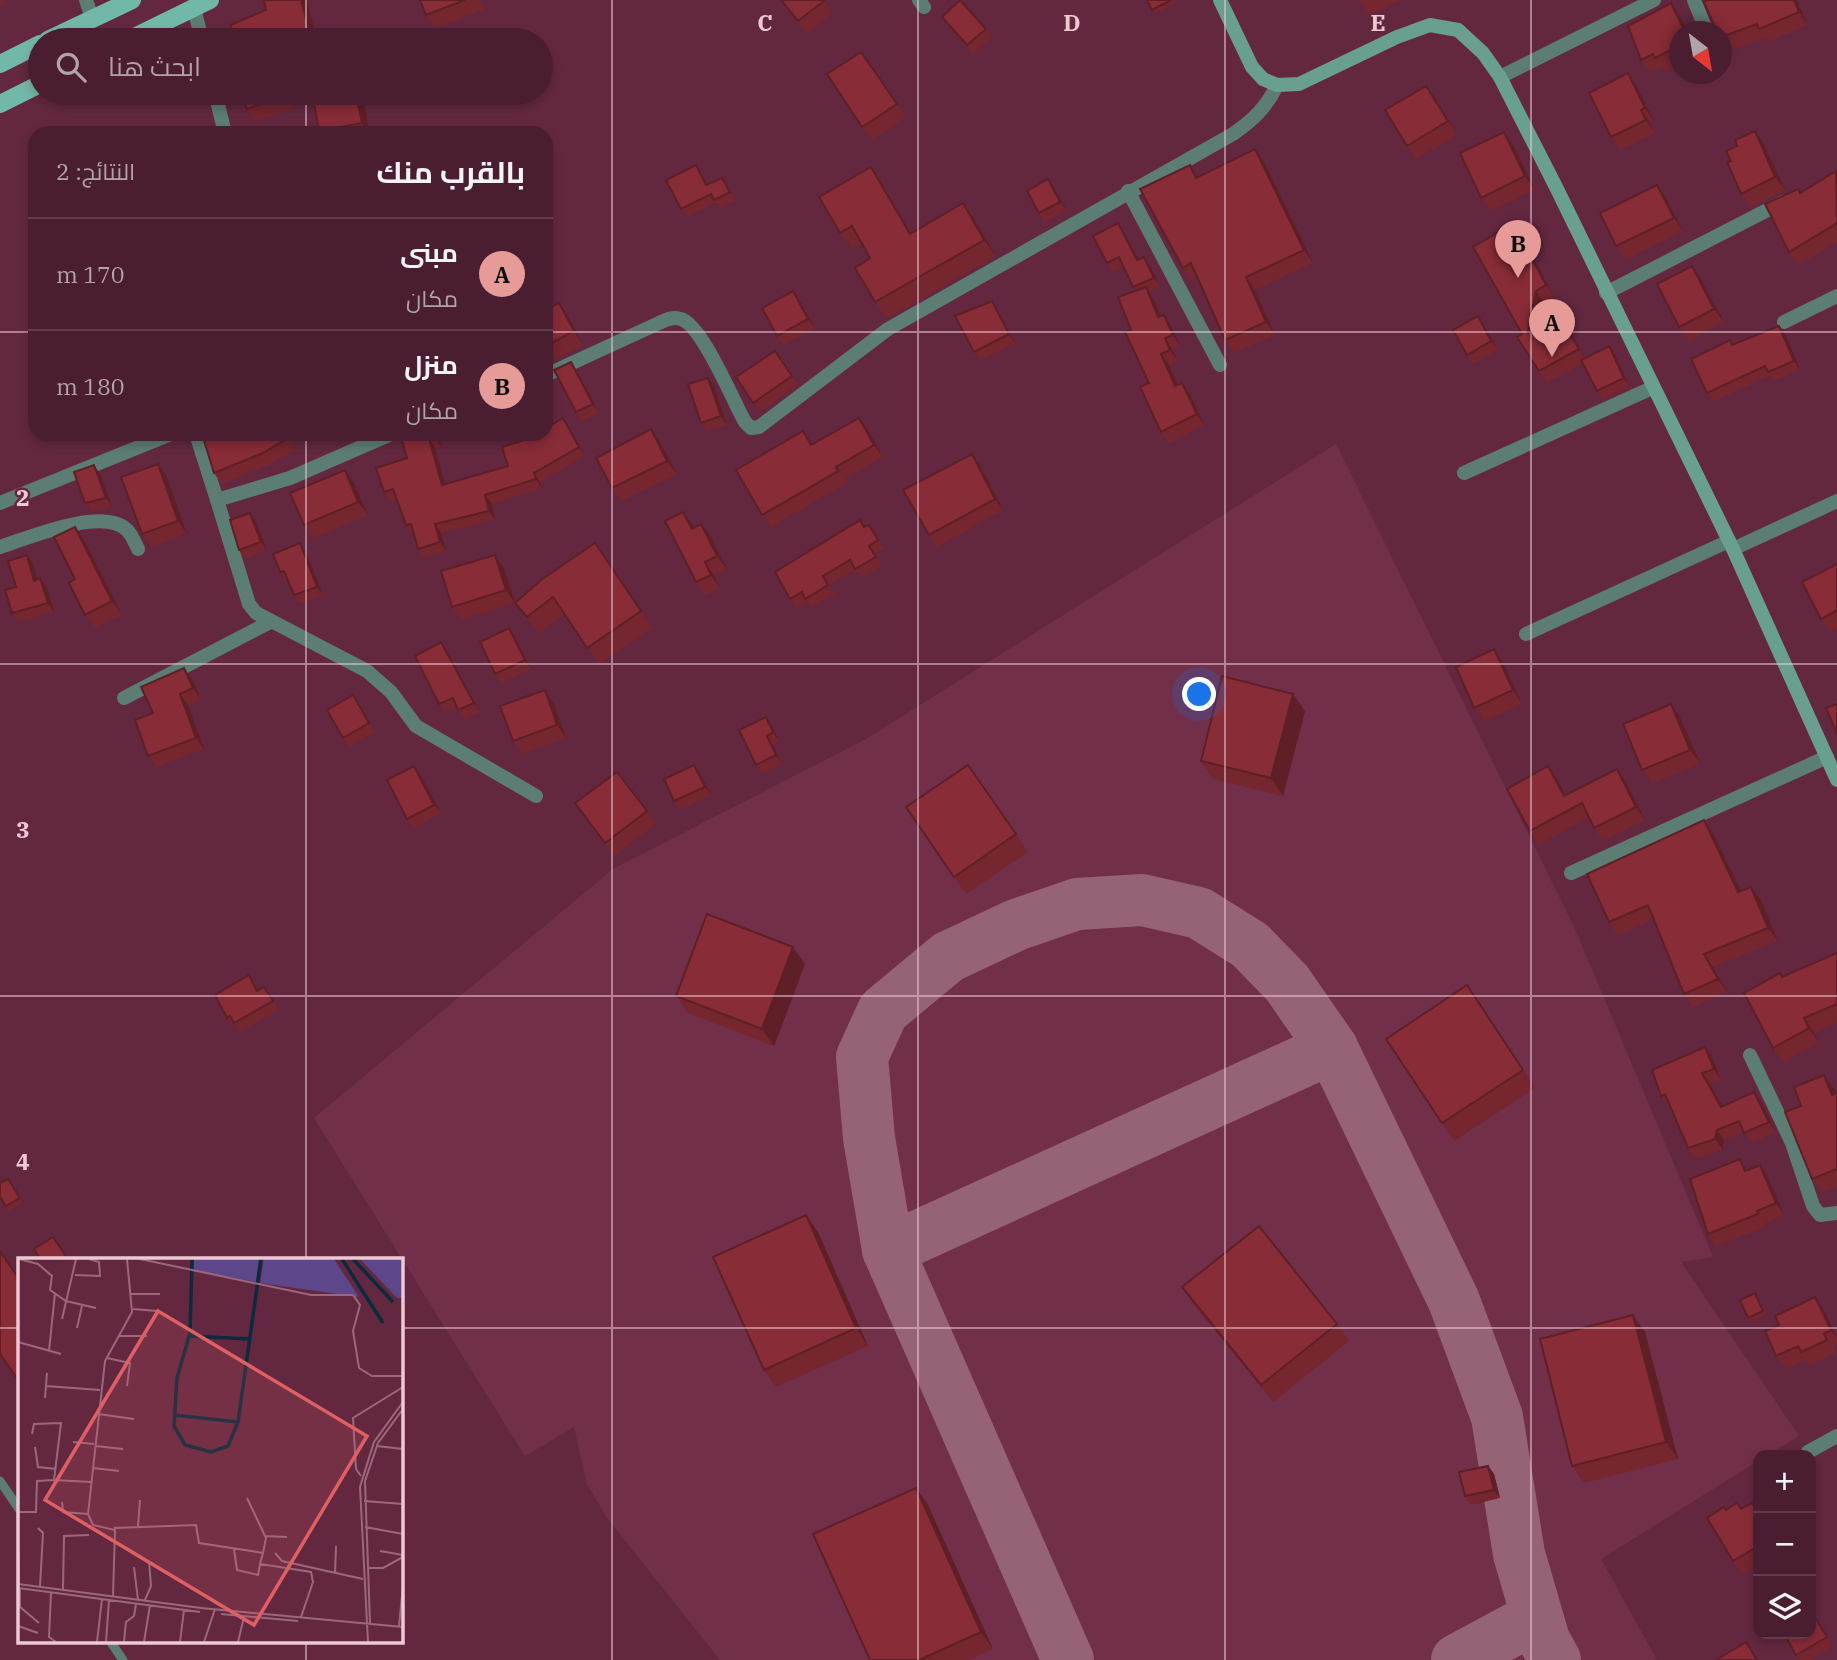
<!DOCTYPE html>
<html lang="ar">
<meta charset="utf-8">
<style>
body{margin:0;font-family:"IBM Plex Serif",Cairo,serif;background:#542b3c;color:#f1f3f6;direction:rtl}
.controls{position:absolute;right:21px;bottom:21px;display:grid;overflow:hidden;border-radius:14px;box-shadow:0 4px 10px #0003}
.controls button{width:63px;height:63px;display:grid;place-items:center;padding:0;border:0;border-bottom:2px solid #613c4c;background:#4a1e30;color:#f1f3f6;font:35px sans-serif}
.compass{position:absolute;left:1669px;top:21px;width:63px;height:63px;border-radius:50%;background:#4a1e30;box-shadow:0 4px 10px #0003;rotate:149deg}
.you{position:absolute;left:1200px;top:695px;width:24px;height:24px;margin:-18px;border:5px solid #fff;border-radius:50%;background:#1a73e8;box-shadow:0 0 0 10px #1a73e833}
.badge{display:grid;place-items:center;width:46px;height:46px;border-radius:50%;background:#e69b98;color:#111;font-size:23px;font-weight:700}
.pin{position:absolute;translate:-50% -58px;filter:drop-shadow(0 2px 4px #0008)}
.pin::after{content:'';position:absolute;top:37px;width:24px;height:21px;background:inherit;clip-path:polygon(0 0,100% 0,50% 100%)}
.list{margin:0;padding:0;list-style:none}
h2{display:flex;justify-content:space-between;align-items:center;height:91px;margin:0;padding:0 28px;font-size:30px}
h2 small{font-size:23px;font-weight:400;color:#b2a2ab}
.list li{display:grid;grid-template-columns:46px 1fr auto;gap:21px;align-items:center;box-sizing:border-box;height:112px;padding:0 28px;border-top:2px solid #613c4c}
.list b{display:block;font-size:26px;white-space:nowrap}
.list p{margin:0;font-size:23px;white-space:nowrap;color:#b2a2ab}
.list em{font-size:23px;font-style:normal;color:#b2a2ab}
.icon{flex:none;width:38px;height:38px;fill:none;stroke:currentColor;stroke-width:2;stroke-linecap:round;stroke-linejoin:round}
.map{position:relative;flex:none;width:1837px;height:1660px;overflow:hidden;direction:ltr}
.search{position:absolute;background:#4a1e30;box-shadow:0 4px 10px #0003;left:28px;top:28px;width:525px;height:77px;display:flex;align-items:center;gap:18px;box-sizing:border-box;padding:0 24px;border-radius:38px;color:#b2a2ab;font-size:26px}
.panel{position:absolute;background:#4a1e30;box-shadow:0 4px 10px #0003;left:28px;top:126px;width:525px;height:315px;border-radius:21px;direction:rtl}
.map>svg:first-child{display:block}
</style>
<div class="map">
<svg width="1837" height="1660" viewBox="0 0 1837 1660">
<rect width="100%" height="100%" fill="#632840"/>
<path fill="#722f4a" d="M1336 444 1575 929 1713 1257 1681 1262 1799 1436 1768 1455H1758V1461L1601 1559 1657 1660H720L607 1518 587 1484 574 1427 525 1456 314 1118 613 869 866 739Z"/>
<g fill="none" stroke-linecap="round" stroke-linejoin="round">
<g stroke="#966276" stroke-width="52">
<path d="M888 1250 1332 1048"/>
<path d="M1068 1660 888 1250 869 1138 862 1057 883 1011 948 957 1016 925 1077 904 1142 900 1199 913 1250 945 1287 983 1332 1048 1454 1301 1497 1417 1519 1554 1544 1640 1555 1660"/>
<path d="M1457 1660 1537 1617"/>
</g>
<g stroke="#5c7d74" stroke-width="9">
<path d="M0 1481 19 1509"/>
<path d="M110 1641 123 1660"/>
</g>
<g stroke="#5c7d74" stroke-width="14">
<path d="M86 0 92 18"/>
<path d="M919 0 924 7"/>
<path d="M1694 0 1707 32"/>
<path d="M194 8 202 40"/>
<path d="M1500 77 1654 0"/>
<path d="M215 93 225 133"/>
<path d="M1128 191 1220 365"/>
<path d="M1606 293 1783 202"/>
<path d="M1784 322 1837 296"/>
<path d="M546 375 659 323C666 320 673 316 681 319 702 325 733 401 745 422L751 428 759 427 888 329 1233 134C1253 120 1267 107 1277 85"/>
<path d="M196 434 217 500 290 478 391 434"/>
<path d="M1464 473 1652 388"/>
<path d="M217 500 249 604 256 613 367 671 391 692 416 726 536 796"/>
<path d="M0 503 171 434"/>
<path d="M0 547C28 538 103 506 127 530 132 535 135 543 138 549"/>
<path d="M1733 549 1837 501"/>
<path d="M1526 634 1729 541"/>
<path d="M124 698 270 622"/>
<path d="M1571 873 1827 757"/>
<path d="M1750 1055 1792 1143 1813 1206 1820 1215 1837 1213"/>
<path d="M1808 1452 1837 1436"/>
</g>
<path stroke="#689f91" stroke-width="14" d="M1220 0 1252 67 1263 79 1277 85 1299 84 1397 37 1430 25 1458 30 1483 53 1500 77 1557 189 1733 549 1837 780"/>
<g stroke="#72b8a8" stroke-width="18">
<path d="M48 40 132 0"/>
<path d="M128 40 210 0"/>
<path d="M0 64 40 44"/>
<path d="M0 104 40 84"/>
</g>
</g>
<g fill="#75262f">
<path d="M0 0H3L6 5 0 7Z"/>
<path d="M264 0H307L317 40H236L266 10Z"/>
<path d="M420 0H481L485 9 435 28 426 15Z"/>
<path d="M780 0H823L833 14 807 34Z"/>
<path d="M1147 0H1175L1176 3 1155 14Z"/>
<path d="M1359 0H1400L1370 16Z"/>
<path d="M1708 0H1797L1808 25 1768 42 1765 38 1729 51 1721 41V32Z"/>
<path d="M1671 3 1680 16 1688 32H1679V64L1665 71 1662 67 1651 73 1641 60Z"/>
<path d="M942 17 986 29 992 37 973 54 948 26Z"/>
<path d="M861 52 906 117 872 140 862 127Z"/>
<path d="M1637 87 1654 121 1650 123 1655 133 1620 150 1611 137Z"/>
<path d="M241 93H290L295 108 255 121 247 109Z"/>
<path d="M312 93H362L370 133H320Z"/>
<path d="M1436 99 1457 135 1416 159 1407 146Z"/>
<path d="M1755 131 1764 144 1785 190 1751 207 1741 194 1731 161 1737 146Z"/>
<path d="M1504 132 1513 145 1535 189 1490 211 1481 198Z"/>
<path d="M1264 162 1313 263 1255 290 1275 335 1234 353 1225 340 1198 278 1192 281 1183 268 1198 177Z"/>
<path d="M696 165 707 185 727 186 735 200 720 208 716 202 687 217 681 209Z"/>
<path d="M871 167 882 184 911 233 963 203 974 219 996 256 887 319 875 302 870 258 862 244 852 249 840 233Z"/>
<path d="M1837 173V242L1798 265 1789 252 1801 193Z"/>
<path d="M1048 179 1067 210 1045 222 1039 213Z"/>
<path d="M1657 185 1666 198 1683 231 1626 259 1616 246Z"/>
<path d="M1502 230 1507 238 1525 242 1554 297 1544 303 1539 327 1568 329 1585 358 1615 355 1630 387 1603 400 1597 391 1583 363 1547 383 1539 371 1522 334Z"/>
<path d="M1124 232 1138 260 1144 257 1150 266 1160 286 1149 292 1153 298 1161 316 1171 326 1180 346 1172 349 1178 361 1169 365 1178 385 1190 394 1204 425 1169 443 1161 432 1149 383 1131 330 1136 290 1124 266 1113 272 1107 263Z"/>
<path d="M1701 279 1724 322 1689 341 1679 327Z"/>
<path d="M799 300 815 328 783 345 777 336Z"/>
<path d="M546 309 568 316 583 345 546 364Z"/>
<path d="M998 310 1015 343 980 361 974 352Z"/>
<path d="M1484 325 1498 350 1473 364 1467 355Z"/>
<path d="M1786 335 1800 370 1774 381 1770 375 1713 402 1707 393 1733 345Z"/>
<path d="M775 351 798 385 760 412 736 377Z"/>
<path d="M571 362 577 371 599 412 582 421 576 412Z"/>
<path d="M714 386 727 425 707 431 701 423Z"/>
<path d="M563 418 585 456 540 482 542 488 492 504 495 520 441 533 446 551 424 558 418 549 413 534H412L406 525 397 499 390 501 384 492 407 458 400 434H438L442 446 435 448 445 484 508 466 524 440Z"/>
<path d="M859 418 868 430 883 457 845 479 847 483 771 527 762 515 812 445Z"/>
<path d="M202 434H287L296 450 271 464 222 484 214 473Z"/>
<path d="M660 442 677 474 621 501 612 488Z"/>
<path d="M158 464 167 477 187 534 151 547 142 534Z"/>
<path d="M980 465 1003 510 937 547 929 535Z"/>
<path d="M100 474 112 506 92 512 85 503Z"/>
<path d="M354 483 368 515 313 538 304 525Z"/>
<path d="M860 520 865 527 869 525 884 549 875 554 882 566 861 578 855 570 829 585 835 594 812 607 807 601 796 608 790 599Z"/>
<path d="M256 521 267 550 245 559 239 550Z"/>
<path d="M701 524 711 537 727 569 714 575 720 588 705 595 696 582 693 525 694 527Z"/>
<path d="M84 540 122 615 94 628 85 615 75 579Z"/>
<path d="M595 543 653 628 599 664 564 614 539 634 515 603Z"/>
<path d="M306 552 323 595 300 604 294 595 288 581H287L280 572Z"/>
<path d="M33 564 37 579 40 578 47 587 54 612 18 622 12 613 16 587Z"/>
<path d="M1837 564V628L1830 632 1821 619Z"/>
<path d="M504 568 515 603 461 620 452 607Z"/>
<path d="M515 637 531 669 501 683 495 674Z"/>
<path d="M441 642 447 651 480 712 465 719 457 707 445 713 439 704Z"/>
<path d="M1494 649 1503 662 1522 704 1484 721 1474 708Z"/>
<path d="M192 679 201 699 188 705 204 749 156 767 148 756 153 713Z"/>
<path d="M353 695 375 732 350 747 343 738Z"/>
<path d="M554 704 566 738 522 754 513 741Z"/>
<path d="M1305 711 1283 796 1213 779 1201 761Z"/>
<path d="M1680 717 1700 763 1652 784 1642 770Z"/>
<path d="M772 726 779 741 773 745 782 764 762 773 756 765 739 730Z"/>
<path d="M968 765 1028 852 966 894 906 807Z"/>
<path d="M414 766 420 774 441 813 413 828 407 819Z"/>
<path d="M1548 766 1557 779 1566 795 1626 782 1645 820 1603 841 1594 828 1589 817 1539 845 1530 831Z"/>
<path d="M700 774 711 795 680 810 674 801Z"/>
<path d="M575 803 647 811 656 824 614 856Z"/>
<path d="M1704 820 1713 833 1741 891 1761 900 1778 941 1713 967 1727 992 1693 1007 1684 994 1654 919 1618 936 1609 922Z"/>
<path d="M1837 953V1023L1814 1033 1819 1043 1783 1062 1773 1048 1782 977Z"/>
<path d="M805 964 774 1046 688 1013 676 996Z"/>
<path d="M255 984 258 990 271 996 279 1010 240 1032 236 1025 233 1026 227 1018Z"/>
<path d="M1467 985 1535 1088 1454 1141 1442 1123Z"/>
<path d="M1705 1047 1712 1057 1721 1080 1710 1084 1722 1106 1754 1092 1762 1102 1776 1132 1752 1143 1744 1132 1724 1140 1723 1150 1695 1159 1688 1148 1670 1106H1669L1661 1096Z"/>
<path d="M1835 1090 1836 1093H1837V1187L1822 1193 1812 1179 1801 1106Z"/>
<path d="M1760 1165 1768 1177 1784 1215 1765 1223 1767 1226 1716 1246 1708 1234 1748 1170Z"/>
<path d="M8 1179 23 1203 9 1211 0 1197Z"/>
<path d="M818 1232 868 1346 776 1387 764 1370Z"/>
<path d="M1182 1287 1337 1324 1349 1341 1273 1402 1194 1305Z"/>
<path d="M1755 1293 1766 1315 1751 1322 1748 1318Z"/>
<path d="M1824 1310 1837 1337V1345L1833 1347 1836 1353 1810 1365 1806 1360 1786 1369 1776 1356Z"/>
<path d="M1633 1315 1645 1332 1678 1459 1584 1483 1572 1466Z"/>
<path d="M1488 1466 1494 1474 1500 1498 1471 1505 1465 1496Z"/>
<path d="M916 1488 928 1505 993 1649 969 1660H870Z"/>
<path d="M1741 1509 1758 1512V1565L1742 1574 1733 1561 1726 1510Z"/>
<path d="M1817 1619 1833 1646 1809 1660H1800L1796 1655Z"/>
</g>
<g fill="#5f1f26">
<path d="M301 0H307L317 40H313L311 37Z"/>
<path d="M1794 0H1797L1808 25 1799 12Z"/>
<path d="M1671 3 1680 16 1688 32H1685Z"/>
<path d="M1628 73 1637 87 1654 121 1645 108Z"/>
<path d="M1426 86 1436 99 1457 135 1448 121Z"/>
<path d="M285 93H290L295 108 286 95Z"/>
<path d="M356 93H362L370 133H369L362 123Z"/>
<path d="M1641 110 1650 123 1655 133 1646 120Z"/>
<path d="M1755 131 1764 144 1785 190 1775 177Z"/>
<path d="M1504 132 1513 145 1535 189 1525 176Z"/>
<path d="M1255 149 1264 162 1313 263 1304 250Z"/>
<path d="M871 167 882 184 921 251 910 234Z"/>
<path d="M1048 179 1054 188 1067 210 1060 202Z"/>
<path d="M1657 185 1666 198 1683 231 1674 218Z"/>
<path d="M963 203 974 219 996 256 984 240Z"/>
<path d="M1118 223 1124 232 1143 269 1137 260Z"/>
<path d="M1517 230 1525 242 1554 297 1546 285Z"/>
<path d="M1144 257 1150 266 1160 286 1154 278Z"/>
<path d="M1692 266 1701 279 1724 322 1714 309Z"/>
<path d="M1246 277 1255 290 1275 335 1266 322Z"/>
<path d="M1146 287 1153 298 1166 328 1158 317Z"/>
<path d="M793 291 799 300 815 328 808 319Z"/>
<path d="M1536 291 1544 303 1536 344 1528 332Z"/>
<path d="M992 301 998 310 1015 343 1009 334Z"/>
<path d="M559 303 568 316 583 345 574 331Z"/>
<path d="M1164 315 1171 326 1180 346 1173 335Z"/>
<path d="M1478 316 1484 325 1498 350 1491 341Z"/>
<path d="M1560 317 1568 329 1587 361 1579 349Z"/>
<path d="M1779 326 1786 335 1800 370 1794 361Z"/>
<path d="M1165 338 1172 349 1178 361 1170 350Z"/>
<path d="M1609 346 1615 355 1630 387 1624 378Z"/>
<path d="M1161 354 1169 365 1183 397 1175 386Z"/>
<path d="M571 362 577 371 599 412 593 404Z"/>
<path d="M708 378 714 386 727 425 721 416Z"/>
<path d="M1182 383 1190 394 1204 425 1197 414Z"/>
<path d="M563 418 569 427 585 456 579 447Z"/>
<path d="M859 418 868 430 883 457 874 445Z"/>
<path d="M651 429 660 442 677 474 667 461Z"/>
<path d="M434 434H438L442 446 435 438Z"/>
<path d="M429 439 435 448 448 494 442 485Z"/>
<path d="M972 454 980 465 1003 510 995 499Z"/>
<path d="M158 464 167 477 187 534 178 521Z"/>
<path d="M94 465 100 474 112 506 106 498Z"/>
<path d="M345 470 354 483 368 515 358 502Z"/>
<path d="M534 473 540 482 542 488 536 479Z"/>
<path d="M485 495 492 504 495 520 489 511Z"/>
<path d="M683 512 693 525 701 542 692 529Z"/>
<path d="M250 513 256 521 267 550 261 542Z"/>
<path d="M435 524 441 533 446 551 440 542Z"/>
<path d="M701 524 711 537 727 569 717 556Z"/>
<path d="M75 527 84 540 122 615 112 601Z"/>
<path d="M300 543 306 552 323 595 317 587Z"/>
<path d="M27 555 33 564 40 589 34 581Z"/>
<path d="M495 555 504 568 515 603 506 590Z"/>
<path d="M705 562 714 575 720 588 711 575Z"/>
<path d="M40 578 47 587 54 612 48 603Z"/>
<path d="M509 628 515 637 531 669 525 660Z"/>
<path d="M441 642 447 651 480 712 474 703Z"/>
<path d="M1494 649 1503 662 1522 704 1513 690Z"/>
<path d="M184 668 192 679 201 699 193 688Z"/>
<path d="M545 690 554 704 566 738 557 725Z"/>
<path d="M180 694 188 705 204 749 196 738Z"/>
<path d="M1293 694 1305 711 1283 796 1271 778Z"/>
<path d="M1671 704 1680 717 1700 763 1690 750Z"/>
<path d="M766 717 772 726 779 741 773 732Z"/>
<path d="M767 736 773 745 782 764 776 755Z"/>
<path d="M694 765 700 774 711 795 705 787Z"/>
<path d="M414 766 420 774 441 813 434 805Z"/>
<path d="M1548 766 1557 779 1573 809 1564 796Z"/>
<path d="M1617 769 1626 782 1645 820 1636 807Z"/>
<path d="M1704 820 1713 833 1748 905 1738 892Z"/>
<path d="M1751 887 1761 900 1778 941 1768 928Z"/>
<path d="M793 947 805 964 774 1046 762 1029Z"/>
<path d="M1704 954 1713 967 1727 992 1718 979Z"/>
<path d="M1804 1018 1814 1033 1819 1043 1809 1028Z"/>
<path d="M1705 1047 1712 1057 1721 1080 1714 1069Z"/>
<path d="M1702 1073 1710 1084 1728 1117 1721 1107Z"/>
<path d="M1824 1075 1835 1090 1837 1096 1832 1095Z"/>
<path d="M1754 1092 1762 1102 1776 1132 1769 1122Z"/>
<path d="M1717 1130 1724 1140 1723 1150 1715 1139Z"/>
<path d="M1760 1165 1768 1177 1784 1215 1776 1203Z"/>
<path d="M806 1215 818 1232 868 1346 856 1328Z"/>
<path d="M1815 1297 1824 1310 1837 1339 1831 1330Z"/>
<path d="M1633 1315 1645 1332 1678 1459 1666 1442Z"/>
<path d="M1488 1466 1494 1474 1500 1498 1494 1490Z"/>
<path d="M916 1488 928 1505 993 1649 981 1632Z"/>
</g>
<g fill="#882c37" stroke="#5f1f26" stroke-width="2">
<path d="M264 0H301L311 37 299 40H236L230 25 266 10Z"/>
<path d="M420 0H465L426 15Z"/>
<path d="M781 0H823L824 1 798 21Z"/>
<path d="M960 0 986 29 967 45 942 17Z"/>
<path d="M1147 0H1171L1152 10Z"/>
<path d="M1708 0H1794L1799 12 1759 29 1757 24 1721 37V32H1717L1704 2Z"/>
<path d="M1671 3 1685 32H1679V46L1655 58 1653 54 1641 60 1628 26Z"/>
<path d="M861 52 897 104 862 127 827 74Z"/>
<path d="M1628 73 1645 108 1641 110 1646 120 1611 137 1589 93Z"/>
<path d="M1426 86 1448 121 1407 146 1385 110Z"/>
<path d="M241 93H285L286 95 247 109Z"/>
<path d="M312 93H356L362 123 319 131Z"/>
<path d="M467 130 468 133H458Z"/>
<path d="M1755 131 1775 177 1741 194 1727 162 1731 161 1726 151 1737 146 1735 140Z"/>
<path d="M1504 132 1525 176 1481 198 1460 153Z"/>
<path d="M1255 149 1304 250 1246 277 1266 322 1225 340 1191 263 1183 268 1140 189 1190 165 1196 178Z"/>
<path d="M696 165 706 185 722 178 730 192 714 200 711 194 681 209 666 180Z"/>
<path d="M871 167 910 234 963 203 984 240 875 302 855 268 870 258 852 226 840 233 819 197Z"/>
<path d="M1836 171 1837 223 1789 252 1765 204 1798 189 1800 193Z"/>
<path d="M1048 179 1060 202 1039 213 1027 191Z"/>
<path d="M1657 185 1674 218 1616 246 1600 213Z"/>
<path d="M1118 223 1137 260 1144 257 1154 278 1133 287 1119 257 1107 263 1093 236Z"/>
<path d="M1502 230 1506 239 1517 230 1546 285 1536 291 1528 332 1560 317 1579 349 1539 371 1517 337 1522 334 1473 247Z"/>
<path d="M1692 266 1714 309 1679 327 1657 284Z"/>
<path d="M1146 287 1158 317 1164 315 1173 335 1165 338 1170 350 1161 354 1175 386 1182 383 1197 414 1161 432 1140 387 1149 383 1125 332 1131 330 1118 297Z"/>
<path d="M793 291 808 319 777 336 762 308Z"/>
<path d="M992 301 1009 334 974 352 955 316Z"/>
<path d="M559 303 574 331 546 346V309Z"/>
<path d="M1478 316 1491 341 1467 355 1453 330Z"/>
<path d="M1779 326 1794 361 1768 372 1765 366 1707 393 1691 359 1730 340 1732 345Z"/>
<path d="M1609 346 1624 378 1597 391 1581 360Z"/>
<path d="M775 351 792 376 753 403 736 377Z"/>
<path d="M571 362 593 404 576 412 554 370Z"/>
<path d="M708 378 721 416 701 423 688 384Z"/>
<path d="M563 418 579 447 534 473 536 479 485 495 489 511 435 524 440 542 418 549 411 524 406 525 393 489 384 492 376 468 407 458 400 434H434L435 438 429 439 442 485 508 466 502 447 524 440 535 434H546V428Z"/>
<path d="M859 418 874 445 836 467 838 471 762 515 736 470 803 431 811 445Z"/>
<path d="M651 429 667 461 612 488 596 458Z"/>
<path d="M202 434H285L288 438 263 453 214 473Z"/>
<path d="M972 454 995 499 929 535 903 490Z"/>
<path d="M158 464 178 521 142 534 121 477Z"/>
<path d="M94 465 106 498 85 503 74 472Z"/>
<path d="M345 470 358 502 304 525 290 493Z"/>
<path d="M683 512 692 529 701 524 717 556 705 562 711 575 696 582 665 521Z"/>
<path d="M250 513 261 542 239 550 230 520Z"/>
<path d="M860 520 864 527 869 525 878 540 869 546 876 557 855 569 850 560 823 576 828 585 805 599 802 592 790 599 775 572Z"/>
<path d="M75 527 112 601 85 615 69 583 75 579 54 537Z"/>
<path d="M300 543 317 587 294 595 284 571 280 572 273 554Z"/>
<path d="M595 543 641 611 587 648 553 597 527 617 515 603 541 580Z"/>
<path d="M27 555 34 581 40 578 48 603 12 613 5 590 16 587 8 561Z"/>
<path d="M495 555 506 590 452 607 441 571Z"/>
<path d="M1837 564V610L1821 619 1802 582Z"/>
<path d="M509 628 525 660 495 674 480 642Z"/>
<path d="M441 642 474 703 458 710 453 698 439 704 415 656Z"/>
<path d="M1494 649 1513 690 1474 708 1456 667Z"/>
<path d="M184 668 193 688 180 694 196 738 148 756 135 720 153 713 141 687Z"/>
<path d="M1222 676 1293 694 1271 778 1201 761Z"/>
<path d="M545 690 557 725 513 741 500 706Z"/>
<path d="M353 695 369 723 343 738 327 710Z"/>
<path d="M1671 704 1690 750 1642 770 1623 724Z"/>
<path d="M1837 704V734L1826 708Z"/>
<path d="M766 717 773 732 767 736 776 755 756 765 739 730Z"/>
<path d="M694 765 705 787 674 801 664 779Z"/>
<path d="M968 765 1016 834 954 877 906 807Z"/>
<path d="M414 766 434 805 407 819 387 780Z"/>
<path d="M1548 766 1564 796 1617 769 1636 807 1594 828 1582 803 1530 831 1507 789Z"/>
<path d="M617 772 647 811 605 843 575 803Z"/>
<path d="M1704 820 1738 892 1751 887 1768 928 1704 954 1718 979 1684 994 1648 905 1609 922 1587 874Z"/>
<path d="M707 914 793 947 762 1029 676 996Z"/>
<path d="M1837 953V1004L1804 1018 1809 1028 1773 1048 1744 993 1780 973 1782 977Z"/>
<path d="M249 975 257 991 264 987 273 1001 234 1023 230 1016 227 1018 215 995Z"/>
<path d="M1467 985 1523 1070 1442 1123 1386 1039Z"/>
<path d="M1705 1047 1714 1069 1702 1073 1721 1107 1754 1092 1769 1122 1744 1133 1739 1121 1717 1130 1715 1139 1688 1148 1665 1094 1661 1096 1652 1070Z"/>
<path d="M1824 1075 1832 1095 1837 1093V1169L1812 1179 1785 1112 1801 1106 1794 1087Z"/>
<path d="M1740 1159 1745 1171 1760 1165 1776 1203 1757 1211 1758 1214 1708 1234 1690 1179Z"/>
<path d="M8 1179 20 1198 6 1206 0 1197V1183Z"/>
<path d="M806 1215 856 1328 764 1370 713 1257Z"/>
<path d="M1259 1226 1337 1324 1261 1385 1182 1287Z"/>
<path d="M53 1237 68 1259H40L34 1249Z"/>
<path d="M0 1251 19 1279V1381L0 1354Z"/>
<path d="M1755 1293 1763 1311 1748 1318 1740 1300Z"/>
<path d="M1815 1297 1831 1330 1824 1334 1827 1340 1801 1352 1798 1346 1776 1356 1765 1331 1779 1325 1775 1316Z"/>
<path d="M1633 1315 1666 1442 1572 1466 1540 1339Z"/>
<path d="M1488 1466 1494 1490 1465 1496 1459 1472Z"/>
<path d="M916 1488 981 1632 919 1660H870L813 1534Z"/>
<path d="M1737 1503 1741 1509 1752 1503 1758 1514V1546L1733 1561 1707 1518 1724 1507 1726 1510Z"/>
<path d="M1811 1611 1827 1637 1796 1655 1784 1634H1811Z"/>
<path d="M1746 1642 1757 1660H1716Z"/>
</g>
<path fill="none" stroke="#eec9d4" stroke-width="2" stroke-opacity="0.55" d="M306 0V40M612 0V1660M918 0V1660M1225 0V1660M1531 0V1660M306 93V133M0 332H35M546 332H1837M306 434V1259M0 664H1837M0 996H1837M0 1328H19M401 1328H1837M306 1641V1660"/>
<g transform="translate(18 1258)">
<rect width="385" height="385" fill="#632840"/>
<path d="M176 1H241L238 24 176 13ZM246 1H316L341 39 242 25ZM342 1H385V40H379Z" fill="#5d478a"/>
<path fill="none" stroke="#0a2b3d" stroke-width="3.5" d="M174 1 172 75 159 120 156 168 167 187 193 194 210 188 220 164 243 1M324 1 365 65M335 1 375 44M171 78 231 81M156 157 220 164"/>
<path fill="none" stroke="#9b687b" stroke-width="2" d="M1 1 20 6 34 18 32 32 48 43 78 50M122 1 293 37H335L342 47 335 73 341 110 354 118H385M57 17 82 18 81 4 71 1M113 36H142M115 51 139 53M44 61 58 1M59 70 64 48M101 78H129M0 84 43 96M31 93 37 35M89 100 112 105 109 128M28 128 82 132M27 140 29 115M80 156 116 161M14 176 16 166 43 165 36 222 73 224M55 184 76 186M77 188 105 191M359 188 385 191M17 189 20 209 38 211M75 210 101 213M343 218 338 211 335 160 385 129M229 240 248 280 245 295M346 243 385 246M44 244 45 254 70 256M0 254H18L19 223 36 222M120 268 122 242M347 269 385 276M20 270 25 275 22 328M96 270 178 267 181 285 239 294 245 295 242 306 293 314 295 324 283 359M0 278 1 326M247 278 269 279M216 291 219 312 240 317 242 306M362 293 385 297M257 295 264 303 345 321M116 309 120 342M350 310H365L385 299M317 316 318 288M0 326 183 350 385 369M0 330 182 354M2 331V349L21 365M45 331 46 278 71 277M33 335 31 379 38 384M95 338 97 272 75 267 70 256 87 103 114 54 109 1M127 342 133 328 131 303M203 356 280 363M352 365 347 223 360 185 385 151M0 368 20 375M381 368 385 327M79 384 84 341M88 384 91 342M106 384 108 364 116 358 118 346M126 384 132 347M162 384 166 352M186 384 197 351M220 384 226 359M350 384 342 229 356 184 385 144"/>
<path fill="#de6064" fill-opacity="0.15" stroke="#de6064" stroke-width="3.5" d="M140 53 349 178 236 367 27 242Z"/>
<rect width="385" height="385" fill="none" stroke="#eec9d4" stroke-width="3.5"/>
</g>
<g font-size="23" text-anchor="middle" font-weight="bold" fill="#eec9d4" stroke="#632840" stroke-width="5" stroke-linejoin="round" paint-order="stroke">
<text x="765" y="31">C</text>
<text x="1072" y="31">D</text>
<text x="1378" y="31">E</text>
<text x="23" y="506">2</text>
<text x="23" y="838">3</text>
<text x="23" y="1170">4</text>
</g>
</svg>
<div class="controls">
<button>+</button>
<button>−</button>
<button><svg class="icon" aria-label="layers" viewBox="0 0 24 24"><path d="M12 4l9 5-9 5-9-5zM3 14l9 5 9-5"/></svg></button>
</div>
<svg class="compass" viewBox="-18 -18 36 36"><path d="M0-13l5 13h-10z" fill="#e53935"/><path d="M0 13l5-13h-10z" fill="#b2a2ab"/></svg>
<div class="you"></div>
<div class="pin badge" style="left:1552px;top:357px">A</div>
<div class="pin badge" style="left:1518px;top:278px">B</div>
<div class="search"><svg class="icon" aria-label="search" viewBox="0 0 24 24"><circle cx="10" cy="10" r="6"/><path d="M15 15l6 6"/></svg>ابحث هنا</div>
<section class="panel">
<h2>بالقرب منك<small>النتائج: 2</small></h2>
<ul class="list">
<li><span class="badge">A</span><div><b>مبنى</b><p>مكان</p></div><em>170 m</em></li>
<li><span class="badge">B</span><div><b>منزل</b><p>مكان</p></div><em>180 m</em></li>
</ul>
</section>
</div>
